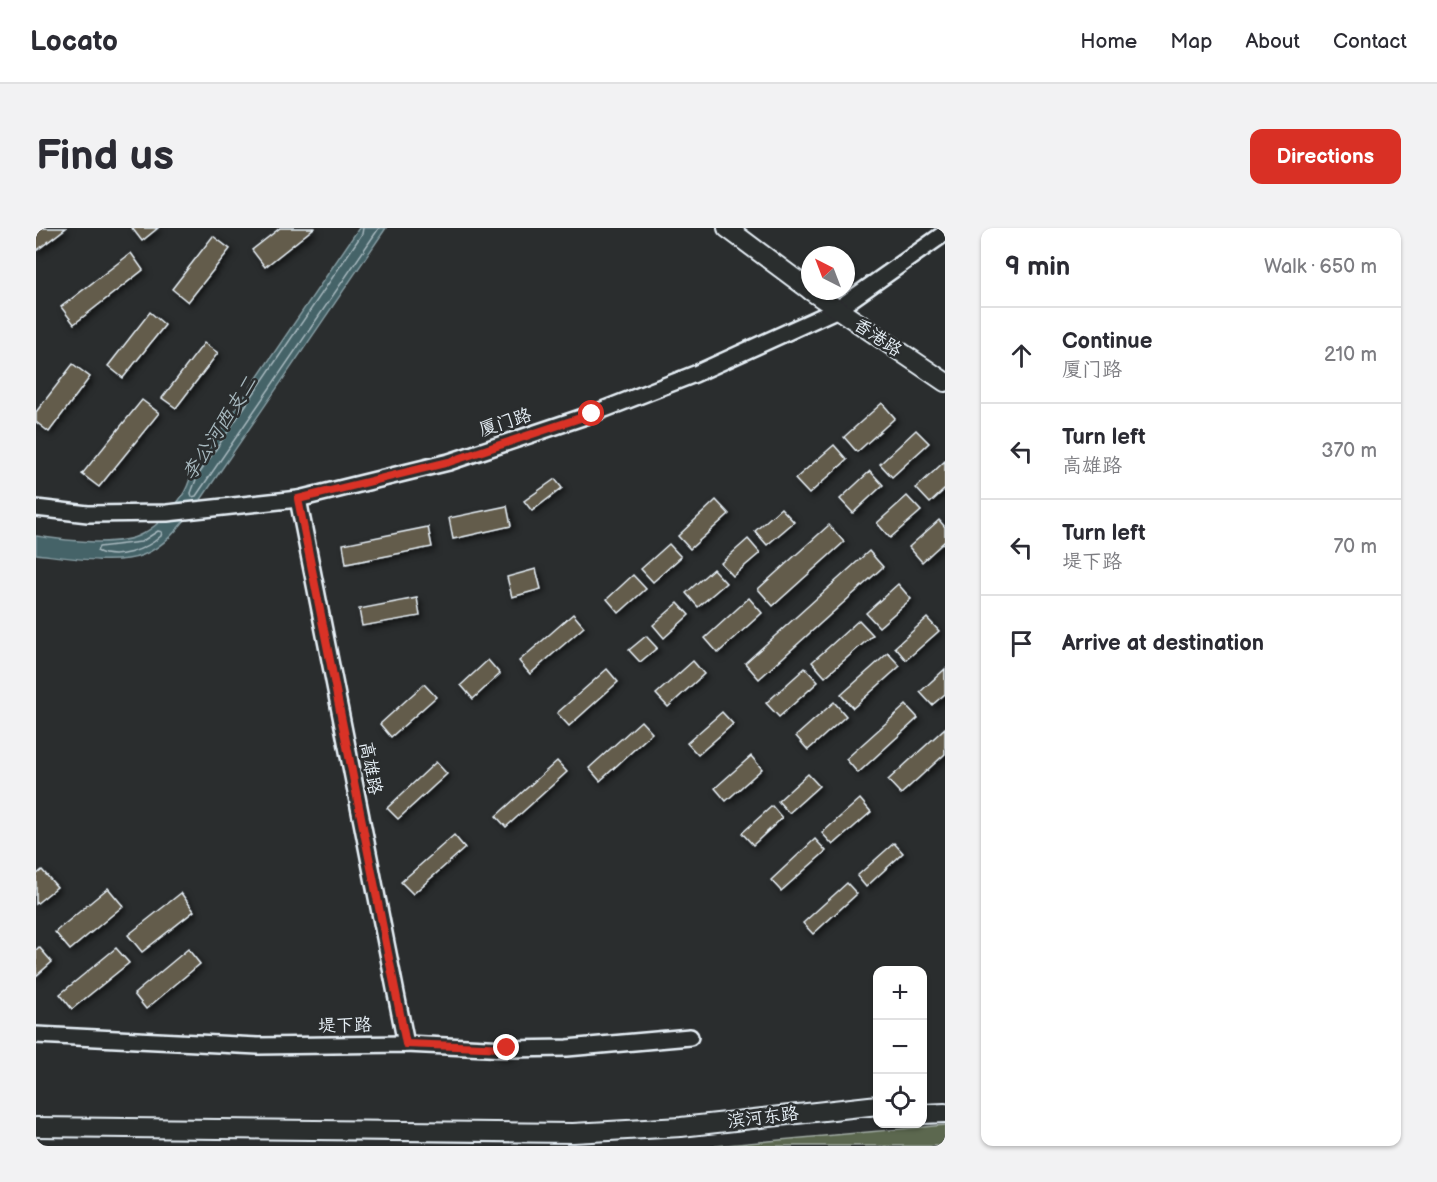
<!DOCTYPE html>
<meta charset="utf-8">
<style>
body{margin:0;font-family:"Balsamiq Sans","LXGW WenKai TC",sans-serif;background:#f2f2f3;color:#2b2b33}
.controls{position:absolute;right:18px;bottom:18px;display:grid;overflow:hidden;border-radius:12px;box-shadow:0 2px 4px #0004}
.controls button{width:54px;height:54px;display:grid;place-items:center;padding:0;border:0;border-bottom:2px solid #e1e1e2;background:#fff;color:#2b2b33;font:30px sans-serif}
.compass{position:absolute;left:765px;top:18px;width:54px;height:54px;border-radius:50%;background:#fff;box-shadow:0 2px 4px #0004;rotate:318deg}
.stop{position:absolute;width:18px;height:18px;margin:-14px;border:4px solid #d93025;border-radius:50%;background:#fff}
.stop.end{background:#d93025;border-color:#fff;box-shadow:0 2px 6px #0008}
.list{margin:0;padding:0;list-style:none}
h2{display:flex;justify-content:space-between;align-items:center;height:78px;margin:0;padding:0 24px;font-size:26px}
h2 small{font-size:20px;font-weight:400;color:#7c7c81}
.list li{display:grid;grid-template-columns:39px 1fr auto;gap:18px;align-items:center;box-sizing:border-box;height:96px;padding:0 24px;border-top:2px solid #e1e1e2}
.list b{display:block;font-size:22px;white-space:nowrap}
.list p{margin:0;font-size:20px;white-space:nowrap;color:#7c7c81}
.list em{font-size:20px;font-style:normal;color:#7c7c81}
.icon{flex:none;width:33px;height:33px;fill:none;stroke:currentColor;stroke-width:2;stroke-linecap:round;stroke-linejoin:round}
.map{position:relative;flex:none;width:909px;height:918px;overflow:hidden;border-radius:12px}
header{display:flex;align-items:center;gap:36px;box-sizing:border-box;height:84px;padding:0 30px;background:#fff;border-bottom:2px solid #e1e1e2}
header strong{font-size:28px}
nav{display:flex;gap:33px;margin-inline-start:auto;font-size:21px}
.intro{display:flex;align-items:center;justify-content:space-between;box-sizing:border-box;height:144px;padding:0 36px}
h1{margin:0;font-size:42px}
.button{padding:15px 27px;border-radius:12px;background:#d93025;color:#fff;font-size:21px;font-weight:700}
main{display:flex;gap:36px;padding:0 36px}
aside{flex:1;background:#fff;border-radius:12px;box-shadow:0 2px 4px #0004}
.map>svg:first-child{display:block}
</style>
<header>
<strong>Locato</strong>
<nav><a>Home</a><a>Map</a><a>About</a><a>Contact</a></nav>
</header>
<div class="intro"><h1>Find us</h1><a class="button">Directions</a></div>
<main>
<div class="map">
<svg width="909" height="918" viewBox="0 0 909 918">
<defs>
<filter id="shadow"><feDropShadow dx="3" dy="3" stdDeviation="3" flood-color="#0009"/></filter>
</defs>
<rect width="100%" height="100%" fill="#2a2d2e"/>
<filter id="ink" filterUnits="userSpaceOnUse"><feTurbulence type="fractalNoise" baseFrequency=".0167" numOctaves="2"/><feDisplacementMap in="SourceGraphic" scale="12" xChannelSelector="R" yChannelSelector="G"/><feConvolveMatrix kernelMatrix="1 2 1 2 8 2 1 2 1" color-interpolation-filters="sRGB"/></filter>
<g filter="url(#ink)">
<path fill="#5c6850" stroke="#a2aca4" stroke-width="1.5" d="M909 897V918H679Z"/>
<path fill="#456368" stroke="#869ca2" stroke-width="1.5" d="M323 0H350L164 273C148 293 132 317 107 327 82 338 28 329 0 326V308C27 312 82 320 106 306 116 301 124 294 131 286 143 274 151 263 155 247Z"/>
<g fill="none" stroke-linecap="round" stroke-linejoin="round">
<g stroke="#a7b8be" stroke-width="1.5">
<path d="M327 0 326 6 161 249 155 265 156 269 160 268 343 0"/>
<path d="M122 303 126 304 125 308C110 322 80 333 61 323L63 319 105 314Z"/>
</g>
</g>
<g fill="#635c4c" stroke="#e8f1f8" stroke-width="1.5" filter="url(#shadow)">
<path d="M0 0H30L0 23Z"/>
<path d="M96 0H122L106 13Z"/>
<path d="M244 0H278L229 39 216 22Z"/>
<path d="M177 8 194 21 152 74 136 61Z"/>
<path d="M95 25 107 42 38 96 25 79Z"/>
<path d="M114 84 129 97 87 150 72 138Z"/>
<path d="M168 115 182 125 140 180 126 170Z"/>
<path d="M37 136 54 149 13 204 0 194V184Z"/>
<path d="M106 172 123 185 63 259 46 246Z"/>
<path d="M846 175 859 190 821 224 808 209Z"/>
<path d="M880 202 893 215 856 249 844 236Z"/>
<path d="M798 217 811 232 773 266 759 251Z"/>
<path d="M909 233V261L894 275 880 260Z"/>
<path d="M834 243 847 257 817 285 804 271Z"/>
<path d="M519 251 526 260 496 283 488 273Z"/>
<path d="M871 268 885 283 854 310 841 295Z"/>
<path d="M680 272 693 286 654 321 642 308Z"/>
<path d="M471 278 475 298 417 311 413 290Z"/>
<path d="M745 280 758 294 731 317 719 303Z"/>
<path d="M903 292 909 299V313L886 334 873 319Z"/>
<path d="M793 297 808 314 737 378 722 361Z"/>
<path d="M392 299 396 319 310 336 307 316Z"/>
<path d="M712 311 724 325 697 348 685 335Z"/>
<path d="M633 316 645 329 617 354 605 341Z"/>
<path d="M833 323 847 339 723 451 709 435Z"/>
<path d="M500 341 505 361 476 369 471 349Z"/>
<path d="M677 341 690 355 662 379 650 365Z"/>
<path d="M597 347 610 361 583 385 571 371Z"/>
<path d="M862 356 875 371 843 399 830 385Z"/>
<path d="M381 370 384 388 326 398 323 381Z"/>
<path d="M713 370 726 385 682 425 669 410Z"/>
<path d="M642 375 653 387 628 410 617 397Z"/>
<path d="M537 386 548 399 494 446 483 433Z"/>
<path d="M891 390 903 403 870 432 859 419Z"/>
<path d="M823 392 837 407 789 449 776 434Z"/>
<path d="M610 408 621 420 604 434 593 422Z"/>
<path d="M852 425 864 438 817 480 805 467Z"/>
<path d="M452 432 464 446 437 471 425 457Z"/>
<path d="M657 433 668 446 632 479 620 466Z"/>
<path d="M769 440 782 454 743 489 730 475Z"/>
<path d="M571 441 582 454 533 498 521 485Z"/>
<path d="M909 441V466L896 477 884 464Z"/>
<path d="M388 456 400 469 355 509 344 496Z"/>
<path d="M798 474 810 488 772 522 760 508Z"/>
<path d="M870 477 882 490 822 545 810 531Z"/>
<path d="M686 484 697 496 662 527 651 515Z"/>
<path d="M605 493 616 505 564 553 553 540Z"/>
<path d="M909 500V526L865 566 852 552Z"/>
<path d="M715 528 726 541 690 573 679 560Z"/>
<path d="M521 533 531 544 470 599 460 588Z"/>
<path d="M400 534 411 546 362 591 351 580Z"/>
<path d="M772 546 783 558 753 585 742 573Z"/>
<path d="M824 571 835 584 797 617 786 605Z"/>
<path d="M736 578 746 590 717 617 706 605Z"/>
<path d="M418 607 429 620 377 666 365 654Z"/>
<path d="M779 611 790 623 745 663 735 652Z"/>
<path d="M858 615 867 625 830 659 821 648Z"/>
<path d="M6 642 21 659 0 676V647Z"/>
<path d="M811 655 821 666 777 706 767 695Z"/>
<path d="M72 660 87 678 34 722 19 704Z"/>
<path d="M145 665 158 683 106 724 92 707Z"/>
<path d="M3 719 16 734 0 748V722Z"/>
<path d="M80 720 93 735 36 781 24 766Z"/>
<path d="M152 721 164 736 110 781 98 766Z"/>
</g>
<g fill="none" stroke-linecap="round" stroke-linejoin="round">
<g stroke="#e8f1f8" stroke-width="20">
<g id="minor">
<path d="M262 271 370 816"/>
<path d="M0 280 52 286 131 285 262 271 413 234 556 186 659 146 800 82 909 5"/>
<path d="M0 807 222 818 370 816 471 821 531 820 654 809"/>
</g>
</g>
<g stroke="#e8f1f8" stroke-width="22">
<g id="major">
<path d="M691 0 774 62"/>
<path d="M775 63 909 154"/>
<path d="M886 886 909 885"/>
<path d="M0 899 537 905 645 899 842 877"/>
</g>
</g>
<use href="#minor" stroke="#2a2d2e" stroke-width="15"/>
<use href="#major" stroke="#2a2d2e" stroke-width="18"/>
</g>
</g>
<g fill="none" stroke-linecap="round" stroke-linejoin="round" filter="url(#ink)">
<path stroke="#d93025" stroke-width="8" d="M471 820 370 816 262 271 413 234 556 186"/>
</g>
<g text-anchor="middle" stroke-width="5" stroke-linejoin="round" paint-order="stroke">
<g font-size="18" fill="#e8f1f8" stroke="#2a2d2e">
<text transform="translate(842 109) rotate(34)" y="6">香港路</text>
<text transform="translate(469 194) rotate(-18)" y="6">厦门路</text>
<text transform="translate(335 540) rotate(79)" y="6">高雄路</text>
<text transform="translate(309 797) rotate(-1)" y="6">堤下路</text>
<text transform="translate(727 889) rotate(-7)" y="6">滨河东路</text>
</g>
<g font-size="20" font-style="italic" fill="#a7b8be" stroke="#2a2d2e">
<text transform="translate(183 200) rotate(-57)" y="7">李公河西支二</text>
</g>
</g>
</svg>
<div class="controls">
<button>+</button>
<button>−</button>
<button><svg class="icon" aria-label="locate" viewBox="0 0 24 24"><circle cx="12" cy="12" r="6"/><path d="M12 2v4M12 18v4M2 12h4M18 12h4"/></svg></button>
</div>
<svg class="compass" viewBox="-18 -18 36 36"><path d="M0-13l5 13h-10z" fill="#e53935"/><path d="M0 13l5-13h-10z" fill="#7c7c81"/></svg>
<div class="stop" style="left:556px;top:186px"></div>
<div class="stop end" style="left:471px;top:820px"></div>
</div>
<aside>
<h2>9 min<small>Walk · 650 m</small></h2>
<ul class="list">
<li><svg class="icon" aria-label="ahead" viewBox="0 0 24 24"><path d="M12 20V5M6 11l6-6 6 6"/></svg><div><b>Continue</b><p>厦门路</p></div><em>210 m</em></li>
<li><svg class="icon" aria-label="left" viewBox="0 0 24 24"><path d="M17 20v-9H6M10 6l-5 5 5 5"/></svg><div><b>Turn left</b><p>高雄路</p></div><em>370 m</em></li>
<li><svg class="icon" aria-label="left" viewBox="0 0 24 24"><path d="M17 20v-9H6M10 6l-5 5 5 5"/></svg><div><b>Turn left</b><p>堤下路</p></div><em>70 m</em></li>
<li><svg class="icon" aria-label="arrive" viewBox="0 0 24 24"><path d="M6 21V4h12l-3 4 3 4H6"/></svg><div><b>Arrive at destination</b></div></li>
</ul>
</aside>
</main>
